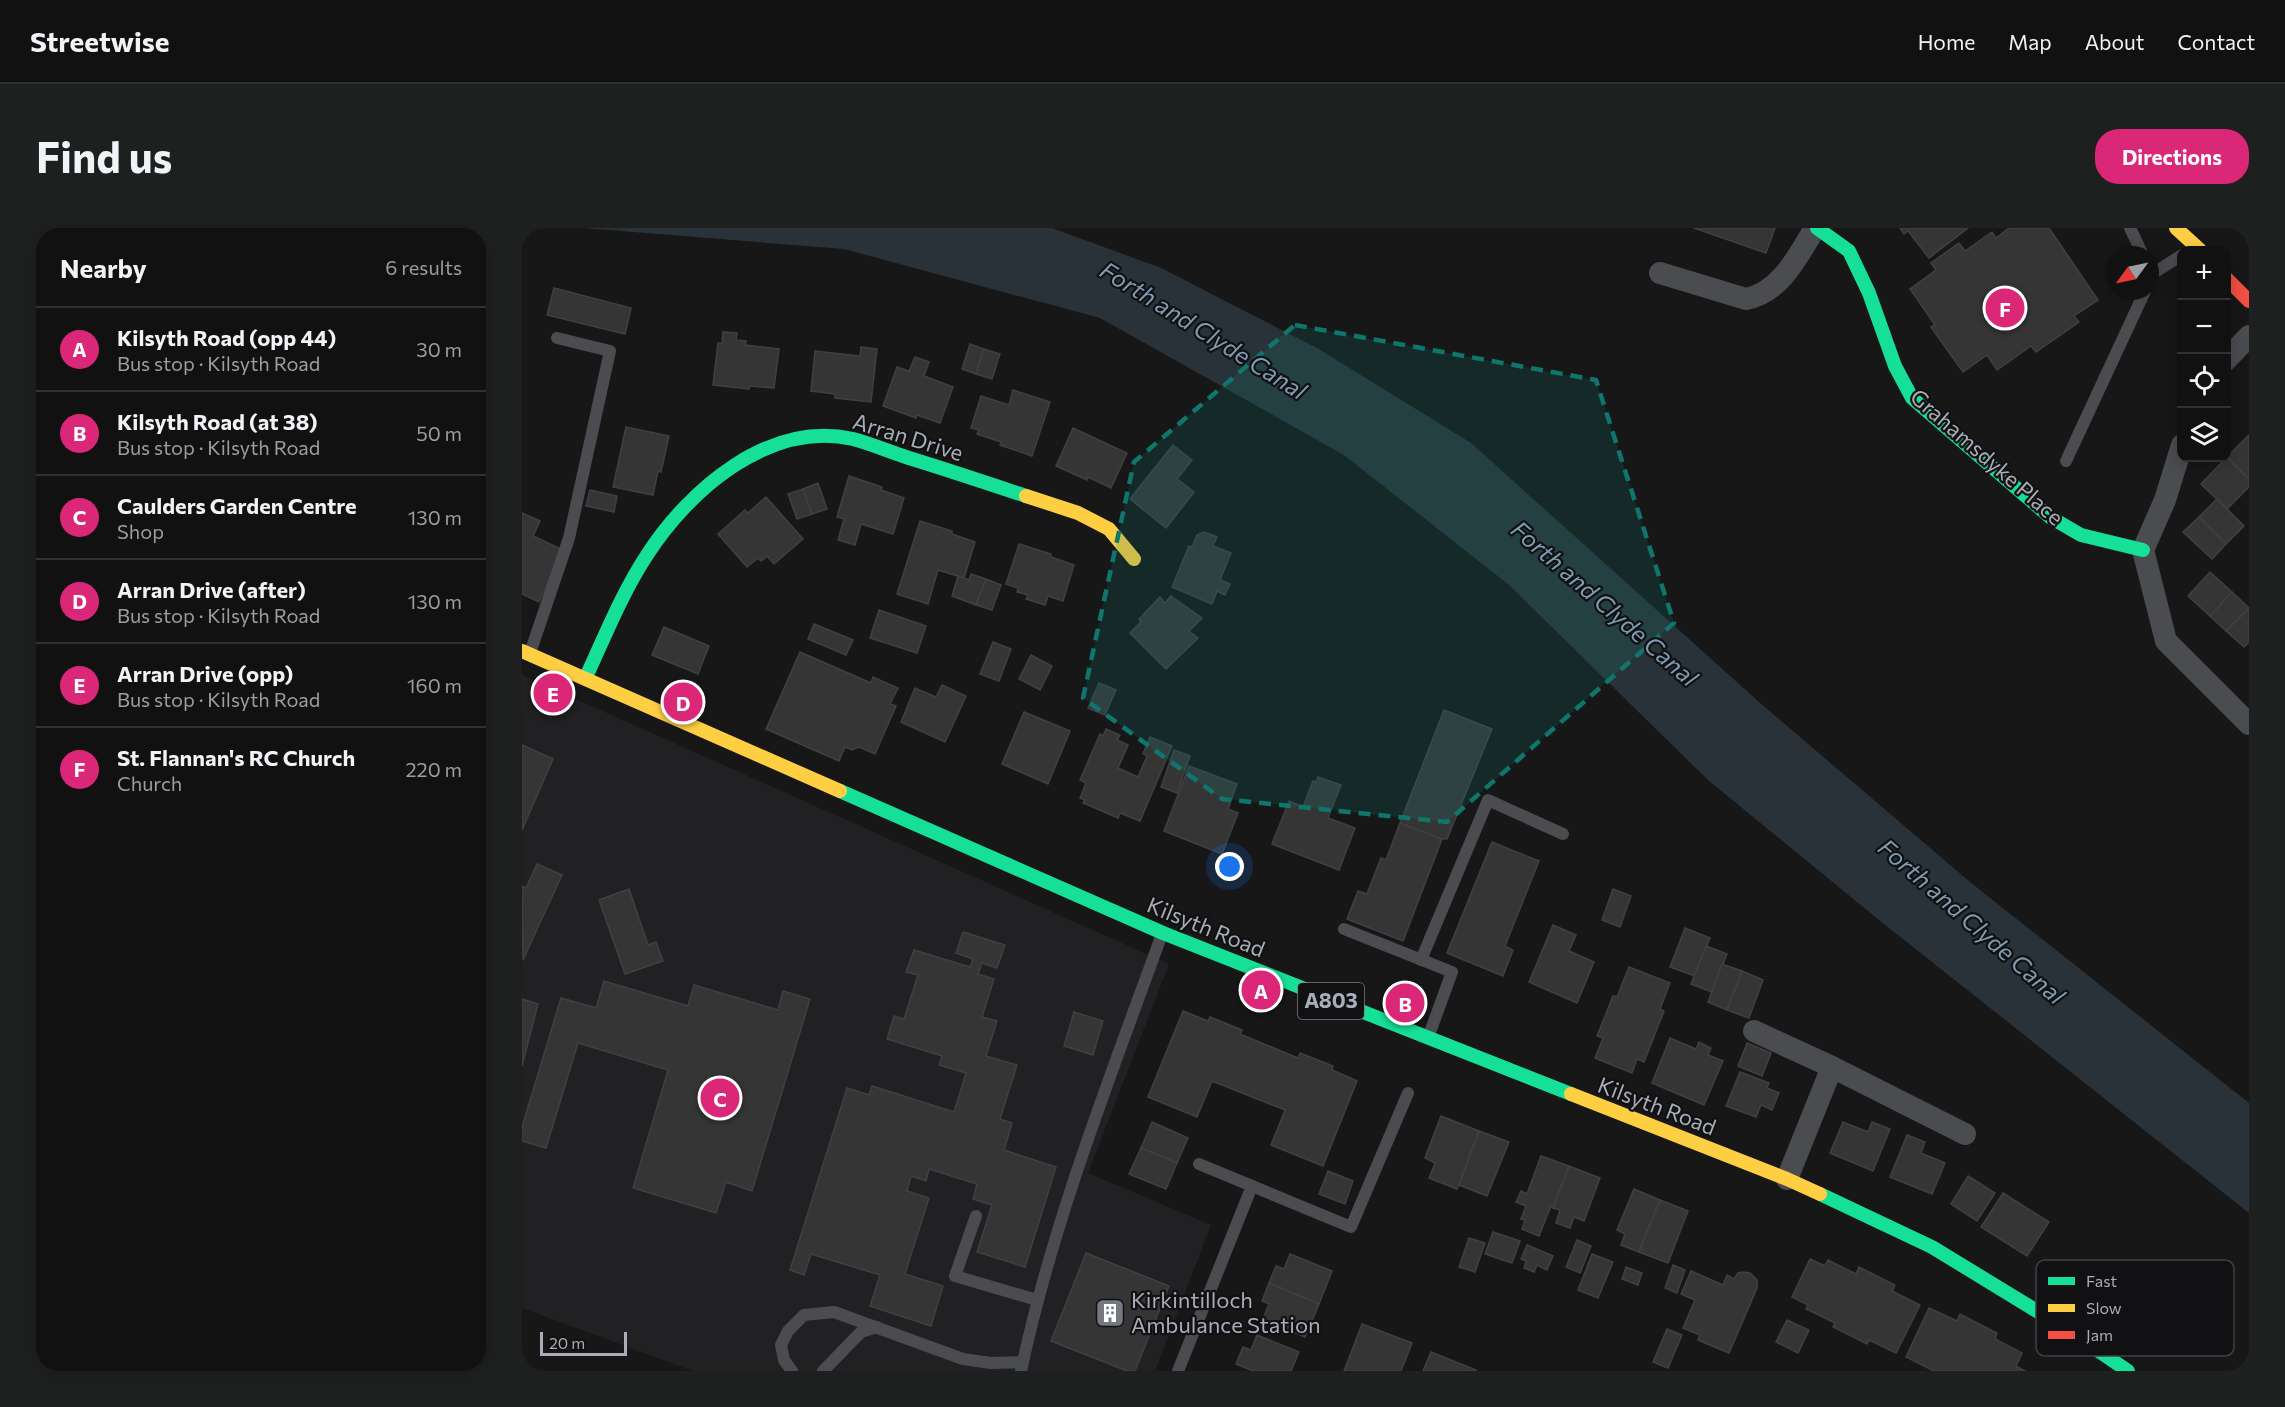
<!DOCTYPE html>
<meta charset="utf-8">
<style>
body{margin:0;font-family:Commissioner,sans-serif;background:#1e1f1f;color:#f1f3f6}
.controls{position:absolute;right:18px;top:18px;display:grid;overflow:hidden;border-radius:12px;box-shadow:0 3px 15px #0003}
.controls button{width:54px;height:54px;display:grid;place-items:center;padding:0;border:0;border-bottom:2px solid #303131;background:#111;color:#f1f3f6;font:30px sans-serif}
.compass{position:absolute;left:1583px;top:18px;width:54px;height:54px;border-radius:50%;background:#111;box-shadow:0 3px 15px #0003;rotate:237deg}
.scale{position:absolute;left:18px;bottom:15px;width:87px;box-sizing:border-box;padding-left:6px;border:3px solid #a8adb8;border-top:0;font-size:16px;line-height:21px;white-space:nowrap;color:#a8adb8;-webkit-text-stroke:4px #111113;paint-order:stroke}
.you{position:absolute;left:708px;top:639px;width:21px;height:21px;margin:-15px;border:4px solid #fff;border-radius:50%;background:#1a73e8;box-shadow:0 0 0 9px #1a73e833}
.badge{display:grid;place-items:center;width:39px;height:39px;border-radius:50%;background:#db2777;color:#fff;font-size:20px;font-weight:700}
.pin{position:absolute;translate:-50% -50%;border:3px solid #fff;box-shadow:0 2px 6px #0006}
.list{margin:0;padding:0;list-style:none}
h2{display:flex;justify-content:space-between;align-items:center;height:78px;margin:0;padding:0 24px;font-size:26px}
h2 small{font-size:20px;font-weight:400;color:#9c9d9f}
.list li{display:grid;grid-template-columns:39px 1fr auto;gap:18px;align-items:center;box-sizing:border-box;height:84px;padding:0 24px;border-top:2px solid #303131}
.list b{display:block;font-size:22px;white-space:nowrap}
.list p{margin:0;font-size:20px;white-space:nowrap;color:#9c9d9f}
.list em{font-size:20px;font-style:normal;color:#9c9d9f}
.icon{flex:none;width:33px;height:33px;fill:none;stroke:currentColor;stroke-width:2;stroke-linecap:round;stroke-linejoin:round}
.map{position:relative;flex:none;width:1727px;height:1143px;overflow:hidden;border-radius:24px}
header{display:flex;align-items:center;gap:36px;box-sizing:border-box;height:84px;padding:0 30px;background:#111;border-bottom:2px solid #303131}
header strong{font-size:28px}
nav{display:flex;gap:33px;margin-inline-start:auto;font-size:21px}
.intro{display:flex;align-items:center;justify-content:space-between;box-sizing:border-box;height:144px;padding:0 36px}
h1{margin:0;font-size:42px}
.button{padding:15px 27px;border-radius:24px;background:#db2777;color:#fff;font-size:21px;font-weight:700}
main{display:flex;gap:36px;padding:0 36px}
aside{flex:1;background:#111;border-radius:24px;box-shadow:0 3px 15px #0003}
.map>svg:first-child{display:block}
</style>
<header>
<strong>Streetwise</strong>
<nav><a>Home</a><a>Map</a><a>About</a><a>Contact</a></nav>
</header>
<div class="intro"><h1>Find us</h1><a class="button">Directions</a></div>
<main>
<aside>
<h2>Nearby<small>6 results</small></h2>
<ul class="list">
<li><span class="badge">A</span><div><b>Kilsyth Road (opp 44)</b><p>Bus stop · Kilsyth Road</p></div><em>30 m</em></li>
<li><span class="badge">B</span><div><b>Kilsyth Road (at 38)</b><p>Bus stop · Kilsyth Road</p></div><em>50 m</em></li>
<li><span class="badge">C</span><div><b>Caulders Garden Centre</b><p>Shop</p></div><em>130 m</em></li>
<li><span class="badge">D</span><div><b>Arran Drive (after)</b><p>Bus stop · Kilsyth Road</p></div><em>130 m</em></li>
<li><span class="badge">E</span><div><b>Arran Drive (opp)</b><p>Bus stop · Kilsyth Road</p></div><em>160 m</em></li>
<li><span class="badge">F</span><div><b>St. Flannan's RC Church</b><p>Church</p></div><em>220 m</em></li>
</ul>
</aside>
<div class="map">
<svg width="1727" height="1143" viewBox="0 0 1727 1143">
<rect width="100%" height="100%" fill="#171717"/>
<path fill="#212123" d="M0 447 647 736 566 945 689 997 633 1143H171L0 1080Z"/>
<path fill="#2a3239" d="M62 0H530L639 40 795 120 949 215 1237 474 1448 654 1727 875V985L1357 692 1186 552 987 357 822 227 578 90 322 21Z"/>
<g fill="#353536" stroke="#3f4043" stroke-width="1.5">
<path d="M1172 0H1253L1244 25Z"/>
<path d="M1378 0H1446L1407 30 1386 3 1382 6Z"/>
<path d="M1487 0H1527L1576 72 1552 88 1557 94 1514 124 1509 118 1475 142 1465 127 1441 144 1409 99 1413 97 1388 61 1414 42 1409 35 1437 15 1443 23 1470 4 1474 10Z"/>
<path d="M32 60 109 80 103 106 25 87Z"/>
<path d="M201 104 215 105 214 112 224 113 223 117 257 121 252 160 228 158 227 161 191 157 196 115 200 116Z"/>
<path d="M448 116 462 121 454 146 440 141Z"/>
<path d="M339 119 355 121 349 174 313 170V166L289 163 293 123 338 128Z"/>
<path d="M462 121 478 126 470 151 454 146Z"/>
<path d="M393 129 407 134 402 148 431 159 418 195 395 187 394 190 361 178 375 139 387 143Z"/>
<path d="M491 162 528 174 510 228 478 217 479 214 455 206 457 202 449 200 459 168 487 177Z"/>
<path d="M104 199 147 208 139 244 136 243 131 267 91 259Z"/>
<path d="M551 200 605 225 589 260 566 249 565 252 534 238Z"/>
<path d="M1727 207V251L1705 229Z"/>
<path d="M651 217 670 232 655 251 672 264 644 300 608 271Z"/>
<path d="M1705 229 1727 251V259L1705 281 1679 256Z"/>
<path d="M327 248 360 259 359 262 382 270 371 306 339 296 333 317 316 312 322 291 315 289Z"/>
<path d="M296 255 305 281 290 286 281 261Z"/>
<path d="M281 261 290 286 275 291 266 266Z"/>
<path d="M68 262 95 268 92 284 64 278Z"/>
<path d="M244 269 281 311 252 336 245 328 239 333 236 330 225 339 196 306 223 282 226 285Z"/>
<path d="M1695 271 1722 298 1704 316 1677 289Z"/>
<path d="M0 285 18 293 11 308 41 322 17 374 0 366Z"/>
<path d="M1677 289 1704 316 1690 331 1661 304Z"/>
<path d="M398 293 430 303V306L453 314 442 350 416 342 406 376 375 366Z"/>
<path d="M682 304 695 309 691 318 709 325 698 352 708 356 703 367 695 363 690 376 650 359 667 318 670 319 675 307Z"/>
<path d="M497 316 529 326V329L552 337 541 373 526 368 523 377 504 371 506 367 495 364 496 360 484 356Z"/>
<path d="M1688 344 1710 364 1688 388 1666 368Z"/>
<path d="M449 346 464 351 454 377 430 368 436 348 447 352Z"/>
<path d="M464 351 479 357 470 382 454 377Z"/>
<path d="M1710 364 1727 380 1704 403 1688 388Z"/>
<path d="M649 368 680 390 667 403 676 410 644 441 608 405 619 394 617 391 638 369 643 375Z"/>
<path d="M1727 380V414L1722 419 1704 403Z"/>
<path d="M357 382 404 398 395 425 348 410Z"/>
<path d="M292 396 331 412 324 427 286 411Z"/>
<path d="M142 399 187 418 176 446 130 427Z"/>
<path d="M471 414 489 421 477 453 458 446Z"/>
<path d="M278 424 349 455 351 449 376 460 368 476 374 478 353 526 337 519 330 522 323 519 317 533 244 501Z"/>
<path d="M509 427 530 438 518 462 497 451Z"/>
<path d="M577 455 594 462 583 487 566 480Z"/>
<path d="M420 457 444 468 423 514 379 494 393 460 414 469Z"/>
<path d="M922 482 970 501 925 611H920L878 595Z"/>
<path d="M502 484 548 503 526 556 480 536Z"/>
<path d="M584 501 598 507 595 512 606 517 596 540 616 549 625 528 621 526 628 509 650 518 618 593 598 585 596 590 561 575 563 572 558 570 564 555 558 552 578 506 581 508Z"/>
<path d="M0 517 31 531 0 602Z"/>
<path d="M652 522 668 528 655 565 639 559Z"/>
<path d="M667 538 715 556 706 581 716 585 700 626 642 603Z"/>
<path d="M796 549 819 557 806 590 833 600 817 642 750 616 767 573 781 579 791 553 794 554Z"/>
<path d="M878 595 920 611 881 713 825 691 836 663 845 666 859 630 864 632Z"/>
<path d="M970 614 1017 633 983 718 991 722 981 748 925 725Z"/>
<path d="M15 636 40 647 1 732 0 658 4 660Z"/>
<path d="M107 661 126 717 134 714 141 733 103 746 77 672Z"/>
<path d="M1091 661 1109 668 1098 699 1080 692Z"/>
<path d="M1031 697 1054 707 1047 723 1072 734 1055 775 1007 754Z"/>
<path d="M1163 700 1188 710 1173 748 1148 739Z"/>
<path d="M441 704 483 717 475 740 460 735 456 746 472 751 460 789 475 793 464 828 495 837 478 891 490 895 482 922 534 939 503 1039 455 1024 470 977 451 971 455 956 407 941 404 953 389 948 385 963 407 970 383 1046 421 1058 409 1098 348 1078 358 1047 289 1026 282 1047 268 1042 325 860 347 867 350 858 432 884 444 845 417 837 420 828 365 811 372 788 382 791 396 747 384 744 392 722 448 739 451 731 434 725Z"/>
<path d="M1184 718 1205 726 1190 764 1169 756Z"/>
<path d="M1200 736 1220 743 1205 782 1186 774Z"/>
<path d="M1107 739 1148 755 1138 781 1142 783 1122 834 1115 831 1110 845 1073 830 1081 810 1075 808 1091 768 1095 769Z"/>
<path d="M1220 743 1241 752 1227 790 1205 782Z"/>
<path d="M82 753 166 778 172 757 256 782 261 763 288 771 230 963 204 954 194 985 111 960 146 842 56 815 24 920 0 913V899L39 770 74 780Z"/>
<path d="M0 771 16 776 0 838Z"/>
<path d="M661 783 686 793 688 789 720 802 718 806 776 830 778 825 811 838 810 842 835 853 801 938 749 917 763 882 690 853 675 889 626 869Z"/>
<path d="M552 784 581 793 571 827 542 818Z"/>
<path d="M1148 810 1174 821 1177 814 1189 820 1186 827 1201 833 1182 877 1130 855Z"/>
<path d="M1225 815 1249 825 1240 848 1216 838Z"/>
<path d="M1218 844 1247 855 1245 860 1257 865 1250 882 1239 877 1234 889 1204 878Z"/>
<path d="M919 888 957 903 935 961 907 950 913 935 903 930Z"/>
<path d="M630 894 666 910 655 935 619 920Z"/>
<path d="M1321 894 1346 904 1350 894 1368 901 1351 943 1308 925Z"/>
<path d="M957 903 987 914 965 968 937 957Z"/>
<path d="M1385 907 1403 914 1399 925 1423 935 1410 966 1368 949Z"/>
<path d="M619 920 655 935 644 961 607 946Z"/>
<path d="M1019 928 1047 938 1031 980 1029 978 1017 1008 1000 1001 1003 992 999 991 1004 978 994 974 999 963 1005 966Z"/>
<path d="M1047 938 1078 950 1062 993 1052 989 1048 1000 1034 995 1038 982 1031 980Z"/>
<path d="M806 943 831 953 823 976 797 966Z"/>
<path d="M1446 948 1473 965 1455 993 1429 976Z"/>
<path d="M1112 961 1138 972 1117 1024 1099 1017 1103 1006 1095 1002Z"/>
<path d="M1481 965 1527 994 1505 1028 1459 999Z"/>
<path d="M1138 972 1166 983 1146 1035 1117 1024Z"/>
<path d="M971 1004 998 1013 990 1035 963 1026Z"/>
<path d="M947 1010 963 1015 953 1044 937 1039Z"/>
<path d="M1055 1012 1069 1018 1058 1045 1044 1039Z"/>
<path d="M1005 1017 1031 1028 1025 1042 1015 1037 1012 1044 1002 1040 1004 1033 999 1031Z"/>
<path d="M564 1025 647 1058 613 1143H605L529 1113Z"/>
<path d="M768 1026 810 1043 797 1076 747 1055 754 1038 762 1041Z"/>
<path d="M1070 1026 1091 1034 1076 1070 1056 1062Z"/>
<path d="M1288 1031 1303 1038 1306 1032 1334 1046 1337 1039 1373 1057 1370 1063 1398 1077 1374 1125 1347 1112 1345 1116 1311 1099 1313 1095 1284 1081 1286 1077 1270 1069Z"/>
<path d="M1151 1037 1163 1042 1155 1065 1143 1060Z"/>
<path d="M1104 1039 1120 1045 1116 1057 1100 1051Z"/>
<path d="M1169 1043 1201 1057 1205 1047 1212 1051 1216 1045 1221 1044 1228 1045 1235 1052V1060L1207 1125 1176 1112 1178 1107 1161 1100 1173 1072 1159 1066Z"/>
<path d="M747 1055 797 1076 783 1109 741 1091 747 1076 740 1073Z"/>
<path d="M1407 1080 1435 1093 1438 1086 1475 1105 1473 1111 1500 1125 1494 1138 1503 1143H1412L1384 1129Z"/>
<path d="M1265 1092 1287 1102 1276 1125 1254 1114Z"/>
<path d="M840 1096 890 1115 879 1143H822Z"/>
<path d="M1145 1101 1160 1107 1146 1140 1131 1134Z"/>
<path d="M735 1107 777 1124 769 1143H731L714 1136 721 1119 729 1122Z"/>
<path d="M909 1124 954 1142V1143H901Z"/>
</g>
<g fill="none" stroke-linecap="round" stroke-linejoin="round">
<g stroke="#4b4c50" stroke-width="12">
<path d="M1608 0 1621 27"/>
<path d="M1628 51 1630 46 1660 27"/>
<path d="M1544 233 1623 63"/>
<path d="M8 425 47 310 88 123 35 110"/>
<path d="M822 701 930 744 907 807"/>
<path d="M899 732 966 572 1041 606"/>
<path d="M677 936 829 999 886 865"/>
<path d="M454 988 433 1048 515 1072"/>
<path d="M270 1143 262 1132 259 1117 266 1103 282 1087 312 1084 441 1131 469 1135 501 1134"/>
<path d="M301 1143 339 1104 355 1099"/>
<path d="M499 1143C531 993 588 850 640 706"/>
<path d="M656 1143 730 958"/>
</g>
<g stroke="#4b4c50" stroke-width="22">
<path d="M1138 45 1224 71C1258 65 1276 28 1293 0"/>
<path d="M1704 132 1727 108"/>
<path d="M1660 217 1643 272 1621 322 1644 413 1727 496"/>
<path d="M1232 803 1310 839 1443 906"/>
<path d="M1265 951 1310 839"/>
</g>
<g stroke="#16e098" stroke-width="14">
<path d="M1295 0 1327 23 1347 65 1373 138 1390 170 1528 289 1559 307 1621 322"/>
<path d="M64 449C83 408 100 365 125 327 167 262 247 192 331 211 350 216 368 224 387 230 426 242 465 255 504 268"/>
<path d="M318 563 641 705 1049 866"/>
<path d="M1298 966 1410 1019 1546 1102 1606 1143"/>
</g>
<g stroke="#ffcf43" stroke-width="14">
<path d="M1654 0 1678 22"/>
<path d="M504 268 556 285 587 301 612 331"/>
<path d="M0 423 318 563"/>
<path d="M1049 866 1265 951 1298 966"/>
</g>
<path stroke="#f24e42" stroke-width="14" d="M1704 50 1727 73"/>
</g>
<path fill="#0f766e" fill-opacity="0.2" stroke="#0f766e" stroke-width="4.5" stroke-dasharray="12 8" stroke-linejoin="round" d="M773 97 1074 152 1152 395 925 594 700 571 561 470 612 234Z"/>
<defs>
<g id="building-square" transform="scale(1.5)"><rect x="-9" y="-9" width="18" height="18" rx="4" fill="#757880" stroke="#111113"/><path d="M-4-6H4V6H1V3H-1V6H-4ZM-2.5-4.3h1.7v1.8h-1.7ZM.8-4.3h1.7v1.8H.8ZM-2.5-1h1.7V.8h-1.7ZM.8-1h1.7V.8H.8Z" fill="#fff"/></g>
</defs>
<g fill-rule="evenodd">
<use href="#building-square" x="588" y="1085"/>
</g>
<g text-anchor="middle" stroke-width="4.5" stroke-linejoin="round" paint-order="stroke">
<rect fill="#111113" stroke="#7b7e86" stroke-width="1.5" x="776" y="755" width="66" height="36" rx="4.5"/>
<g font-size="21" font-weight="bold" fill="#a8adb8">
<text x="809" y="780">A803</text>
</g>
<g font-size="22" fill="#a8adb8" stroke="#111113">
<text transform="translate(386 209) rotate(17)" y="8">Arran Drive</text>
<text transform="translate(1465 229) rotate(41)" y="8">Grahamsdyke Place</text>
<text transform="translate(684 699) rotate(22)" y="8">Kilsyth Road</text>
<text transform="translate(1135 878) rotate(21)" y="8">Kilsyth Road</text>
</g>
<g font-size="22" fill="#a8adb8" stroke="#111113" text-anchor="start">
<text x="609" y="1080">Kirkintilloch<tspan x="609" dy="25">Ambulance Station</tspan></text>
</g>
<g font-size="24" font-style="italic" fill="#7f9bb3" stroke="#111113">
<text transform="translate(681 103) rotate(32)" y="8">Forth and Clyde Canal</text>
<text transform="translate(1082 376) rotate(41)" y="8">Forth and Clyde Canal</text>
<text transform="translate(1449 694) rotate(41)" y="8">Forth and Clyde Canal</text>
</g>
</g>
<rect x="1514" y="1032" width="198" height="96" rx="9" fill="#111113" stroke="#3e4045" stroke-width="1.5"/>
<rect x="1526" y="1049" width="27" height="8" fill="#16e098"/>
<rect x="1526" y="1076" width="27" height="8" fill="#ffcf43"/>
<rect x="1526" y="1103" width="27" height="8" fill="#f24e42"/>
<g font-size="16" fill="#a8adb8">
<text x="1564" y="1059">Fast</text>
<text x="1564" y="1086">Slow</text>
<text x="1564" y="1113">Jam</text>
</g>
</svg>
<div class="controls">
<button>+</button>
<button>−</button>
<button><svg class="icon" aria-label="locate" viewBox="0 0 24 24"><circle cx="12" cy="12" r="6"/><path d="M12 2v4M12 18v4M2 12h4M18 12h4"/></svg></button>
<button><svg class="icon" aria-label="layers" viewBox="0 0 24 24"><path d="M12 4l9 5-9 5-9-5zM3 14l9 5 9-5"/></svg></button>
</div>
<svg class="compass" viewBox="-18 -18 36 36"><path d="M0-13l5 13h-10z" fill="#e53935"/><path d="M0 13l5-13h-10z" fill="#9c9d9f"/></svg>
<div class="scale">20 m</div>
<div class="you"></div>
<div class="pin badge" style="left:739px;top:762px">A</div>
<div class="pin badge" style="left:883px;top:775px">B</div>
<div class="pin badge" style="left:198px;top:870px">C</div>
<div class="pin badge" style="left:161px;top:474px">D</div>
<div class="pin badge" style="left:31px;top:465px">E</div>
<div class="pin badge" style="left:1483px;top:80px">F</div>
</div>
</main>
